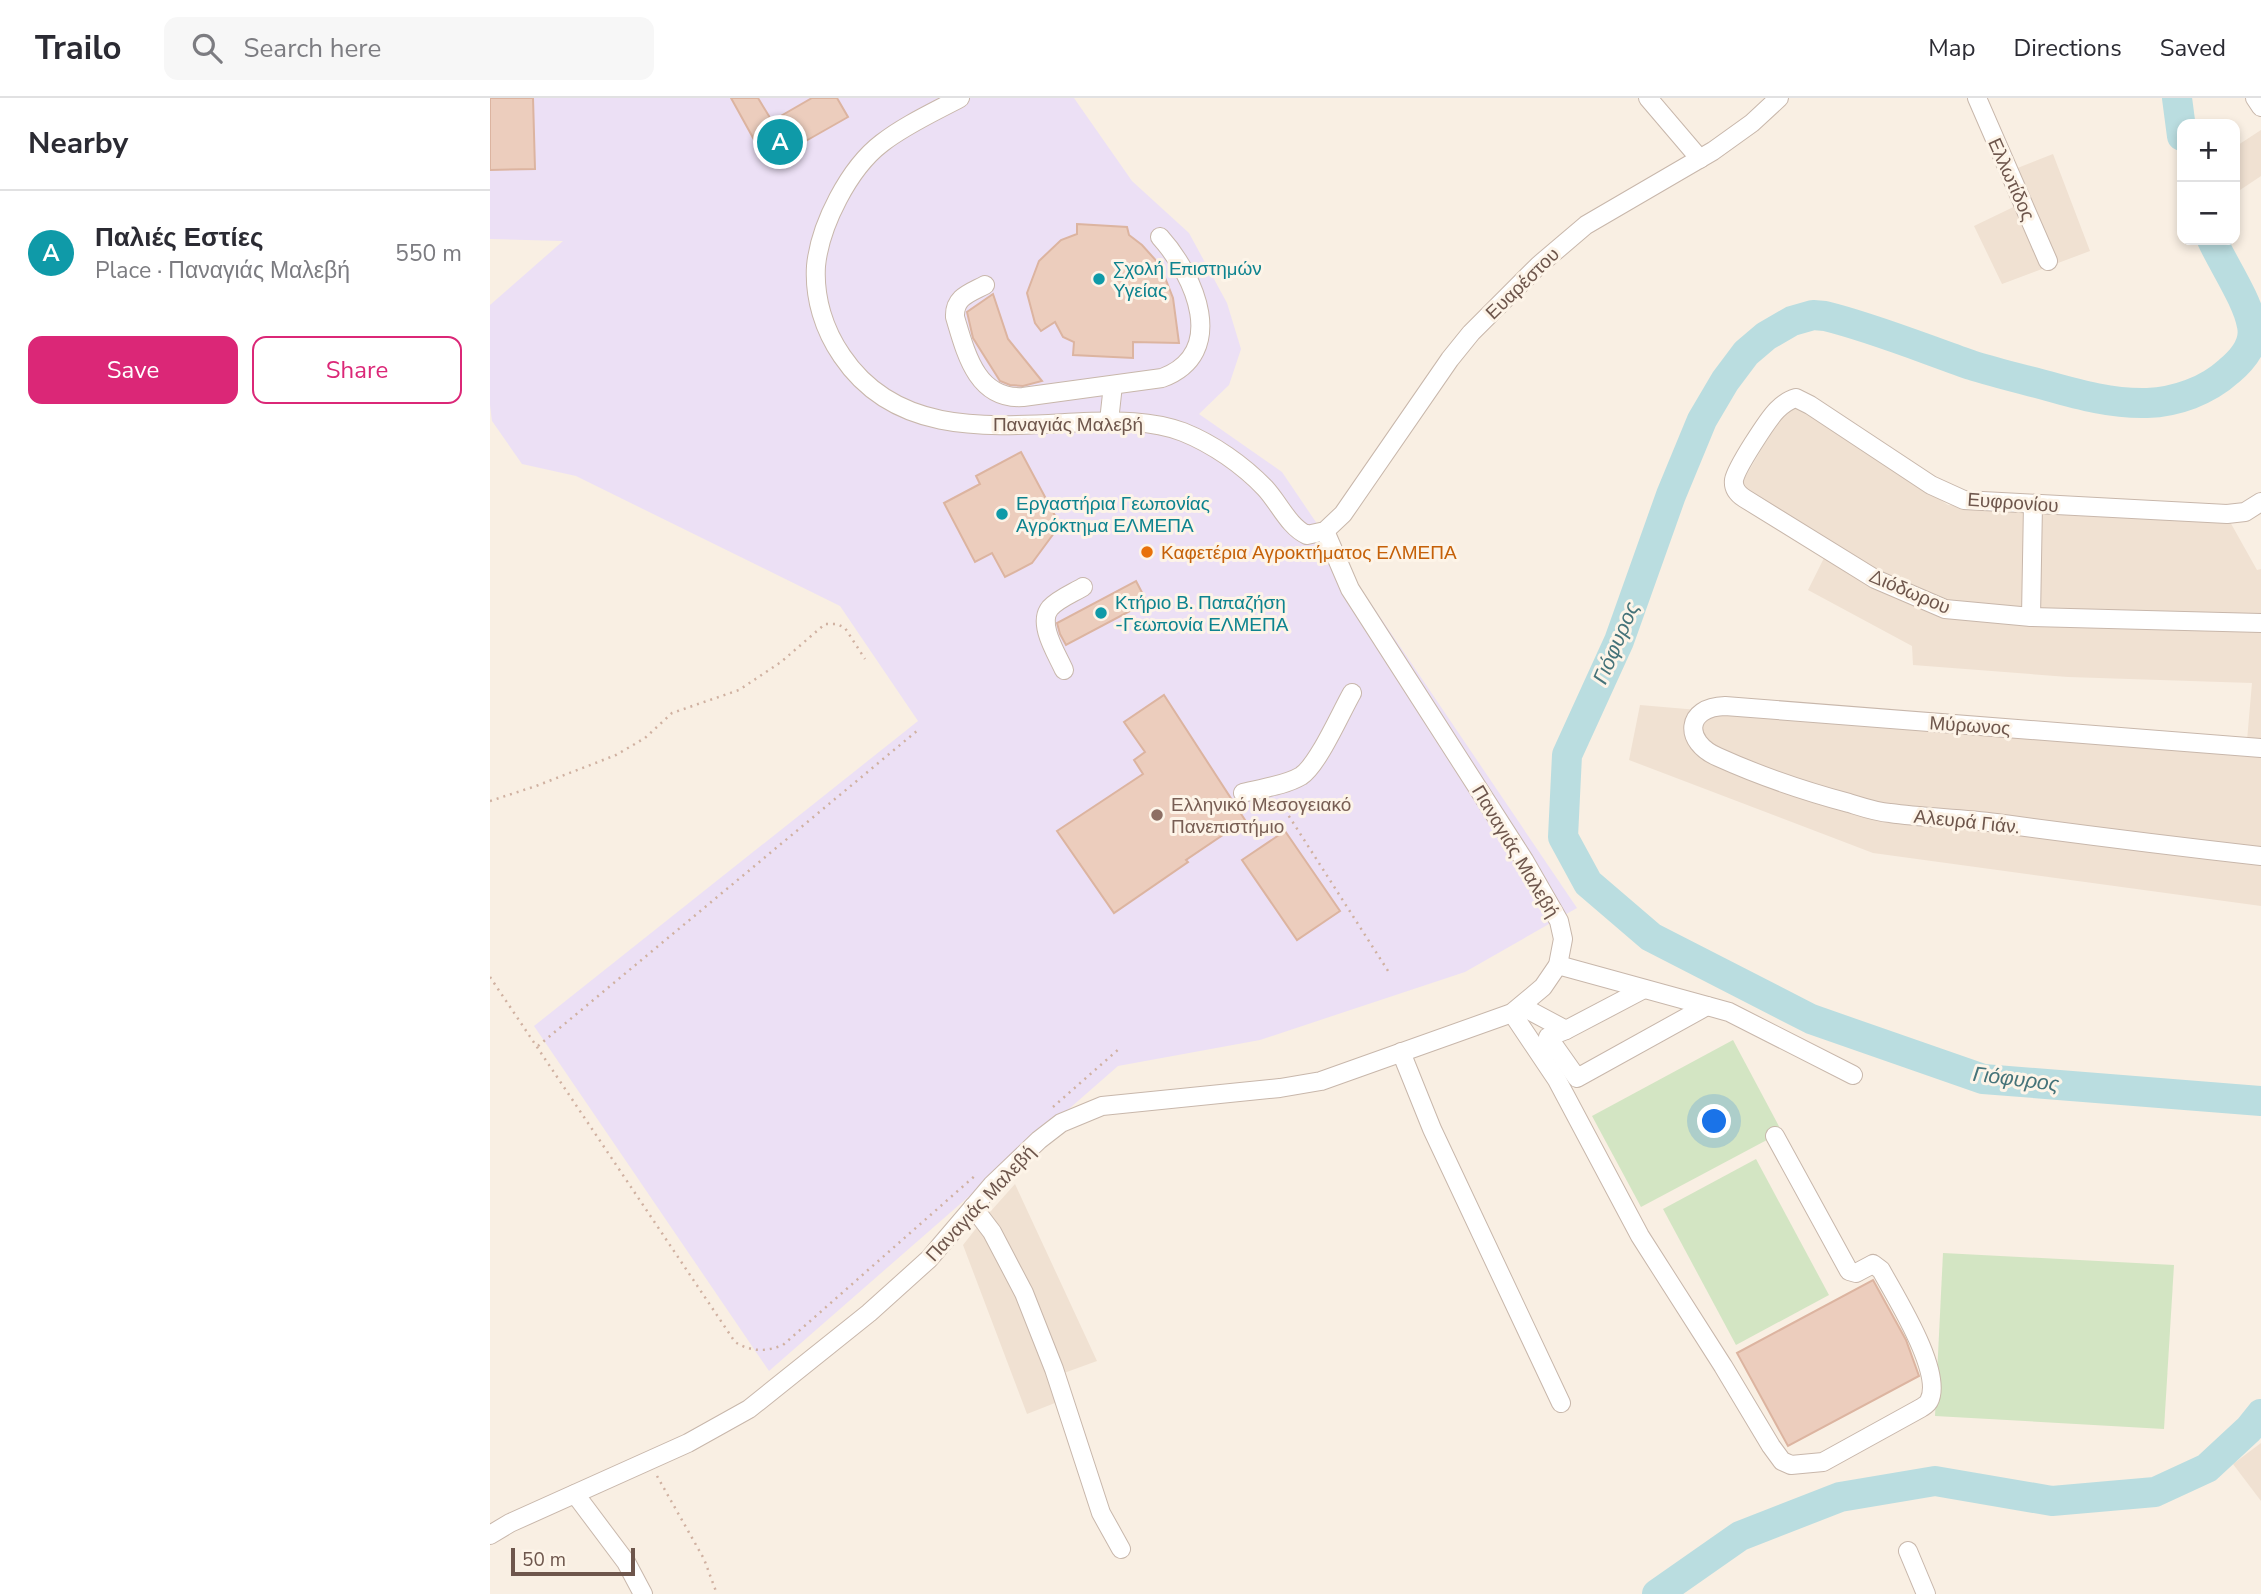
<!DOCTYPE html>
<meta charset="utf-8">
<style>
body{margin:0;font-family:"Nunito Sans",sans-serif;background:#f7f7f7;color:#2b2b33}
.controls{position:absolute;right:21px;top:21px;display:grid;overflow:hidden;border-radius:14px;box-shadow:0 4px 10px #0003}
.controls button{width:63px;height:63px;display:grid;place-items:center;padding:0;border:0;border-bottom:2px solid #e1e1e2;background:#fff;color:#2b2b33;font:35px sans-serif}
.scale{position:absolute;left:21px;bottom:18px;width:124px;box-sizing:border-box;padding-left:7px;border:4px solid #6e564c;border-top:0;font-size:19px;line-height:24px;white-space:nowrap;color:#6e564c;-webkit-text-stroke:5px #fdf4e8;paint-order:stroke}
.you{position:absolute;left:1225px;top:1024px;width:24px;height:24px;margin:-18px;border:5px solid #fff;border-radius:50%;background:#1a73e8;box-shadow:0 0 0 10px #1a73e833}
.badge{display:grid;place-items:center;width:46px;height:46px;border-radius:50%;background:#db2777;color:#fff;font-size:23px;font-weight:700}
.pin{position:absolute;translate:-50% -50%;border:4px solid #fff;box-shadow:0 2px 7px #0006}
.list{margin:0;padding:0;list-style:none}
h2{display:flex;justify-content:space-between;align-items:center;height:91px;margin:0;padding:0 28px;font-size:30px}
h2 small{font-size:23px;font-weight:400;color:#7c7c81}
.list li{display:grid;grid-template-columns:46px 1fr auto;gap:21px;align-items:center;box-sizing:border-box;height:126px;padding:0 28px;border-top:2px solid #e1e1e2}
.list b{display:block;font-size:26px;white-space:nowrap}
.list p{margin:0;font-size:23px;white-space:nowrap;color:#7c7c81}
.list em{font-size:23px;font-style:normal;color:#7c7c81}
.actions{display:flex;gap:14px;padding:21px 28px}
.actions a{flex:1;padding:16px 0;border:2px solid #db2777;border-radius:14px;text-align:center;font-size:24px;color:#db2777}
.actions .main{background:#db2777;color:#fff}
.icon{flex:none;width:38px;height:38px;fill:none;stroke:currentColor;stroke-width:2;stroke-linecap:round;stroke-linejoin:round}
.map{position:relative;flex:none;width:1771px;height:1496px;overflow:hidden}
header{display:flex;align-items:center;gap:42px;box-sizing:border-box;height:98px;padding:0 35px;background:#fff;border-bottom:2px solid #e1e1e2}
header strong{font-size:33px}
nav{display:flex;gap:38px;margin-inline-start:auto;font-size:24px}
.search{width:490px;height:63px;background:#f7f7f7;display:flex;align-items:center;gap:18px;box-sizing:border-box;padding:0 24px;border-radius:14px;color:#7c7c81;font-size:26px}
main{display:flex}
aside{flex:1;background:#fff}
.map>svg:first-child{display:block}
</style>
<header>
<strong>Trailo</strong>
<div class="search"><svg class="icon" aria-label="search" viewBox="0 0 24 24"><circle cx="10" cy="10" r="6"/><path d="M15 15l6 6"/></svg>Search here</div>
<nav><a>Map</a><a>Directions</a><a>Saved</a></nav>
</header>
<main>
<aside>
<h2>Nearby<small></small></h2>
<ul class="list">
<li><span class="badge" style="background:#0f9aa8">A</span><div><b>Παλιές Εστίες</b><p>Place · Παναγιάς Μαλεβή</p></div><em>550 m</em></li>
</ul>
<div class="actions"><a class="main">Save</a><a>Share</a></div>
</aside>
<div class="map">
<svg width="1771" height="1496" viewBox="0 0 1771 1496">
<rect width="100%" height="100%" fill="#f9efe3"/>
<g fill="#f0e1d2">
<path d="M1771 32V78L1750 92 1745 84V49Z"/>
<path d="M1563 56 1600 153 1512 186 1484 128 1538 102 1525 71Z"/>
<path d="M1305 306 1458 407 1739 422 1767 472 1771 471V808L1383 755 1139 662 1150 607 1559 642 1756 654 1762 585 1578 579 1423 567 1422 548 1318 492 1342 444 1250 388 1295 311Z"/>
<path d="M525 1086 607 1263 563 1279 570 1303 537 1316 473 1147 492 1123Z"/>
<path d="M1771 1345V1403L1743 1366Z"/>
</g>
<path fill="#ece0f5" d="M0 0H584L642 83 699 135 737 205 751 251 739 287 709 316 792 374 1087 810 975 874 770 942 628 968 279 1273 44 928 428 623 350 508 86 378 32 366 2 323 0 307V207L73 143 0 141Z"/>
<g fill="#d3e5c3">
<path d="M1243 942 1292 1034 1151 1109 1102 1018Z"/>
<path d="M1266 1061 1339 1197 1246 1247 1173 1111Z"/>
<path d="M1453 1155 1684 1167 1674 1331 1445 1318Z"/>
</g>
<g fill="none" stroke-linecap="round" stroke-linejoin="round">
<g stroke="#badde0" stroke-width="30">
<path d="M1687 0 1692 38"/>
<path d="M1722 142C1733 166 1758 203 1762 228 1766 247 1752 262 1739 273 1717 293 1686 304 1657 305 1623 306 1590 297 1558 288 1532 281 1506 275 1481 267 1432 250 1384 230 1335 218L1323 217 1302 223 1276 238 1256 255 1235 283 1212 322 1181 397 1129 543 1077 657 1073 739 1098 785 1161 839 1321 921 1493 981 1771 1003"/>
<path d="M1167 1496 1250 1438 1350 1399 1445 1383 1562 1403 1665 1394 1717 1370 1759 1331 1771 1316"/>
</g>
</g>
<g fill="#eccdbd" stroke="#dcb4a0" stroke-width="2">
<path d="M0 0H43L45 71 0 72Z"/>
<path d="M241 0H268L282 23 322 0H347L358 19 277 65Z"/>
<path d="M587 126 637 129 639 137 652 147 670 167 683 200 689 245 643 244V260L583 257 584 244 573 239 565 224 551 233 545 225 537 195 549 163 571 142 587 136Z"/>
<path d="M503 196 518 241 552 283 533 288 520 287 510 283 483 240 477 214Z"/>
<path d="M531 354 570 427 542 465 515 479 502 455 485 464 454 405 490 386 486 378Z"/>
<path d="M646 483 657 504 576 547 570 536 567 525Z"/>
<path d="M674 597 755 722 696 762 698 764 624 815 567 733 653 676 644 662 655 654 634 624Z"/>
<path d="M795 733 850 813 807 842 752 762Z"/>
<path d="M1383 1182 1416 1242 1429 1278 1298 1348 1247 1255Z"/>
</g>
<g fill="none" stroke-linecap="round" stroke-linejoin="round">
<g stroke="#c8b7ab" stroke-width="20">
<g id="minor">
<path d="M470 0C444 14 415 27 392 45 359 70 330 127 326 168 324 200 334 232 352 258 408 341 506 328 594 324 627 323 661 322 693 334 723 346 753 367 775 390 789 405 799 429 817 437L835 433 853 416 960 261 981 235 1049 167 1096 127 1223 53 1262 25 1289 0"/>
<path d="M1158 0 1210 61"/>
<path d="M1487 0 1558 163"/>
<path d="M1765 0 1771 9"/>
<path d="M495 187C480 195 464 199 465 219 476 256 487 302 533 299L672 280C739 255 705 178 670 139"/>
<path d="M619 323 623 287"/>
<path d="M1771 404 1755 414 1737 416 1474 402 1441 387 1320 307 1306 300C1298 302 1293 306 1287 312 1278 321 1246 370 1244 382 1243 390 1248 396 1254 400L1385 481 1455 511 1541 519 1771 525"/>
<path d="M1541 519 1543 406"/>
<path d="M574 572C567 556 547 526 560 510 568 501 583 495 593 489"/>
<path d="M1771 650 1235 608C1195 609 1193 644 1228 659 1270 678 1314 693 1359 705 1372 709 1386 714 1400 715 1435 720 1471 720 1506 725 1595 737 1683 748 1771 758"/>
<path d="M753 695C771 690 794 688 811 678 828 667 851 614 862 595"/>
<path d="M1068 867 1239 914 1363 977"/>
<path d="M1031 908 1076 932 1154 891"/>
<path d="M1022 915 1067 982 1150 1138 1233 1268 1281 1348 1292 1363 1301 1367 1333 1364 1431 1310C1434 1308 1438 1306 1439 1303 1454 1275 1405 1198 1391 1172L1383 1166 1366 1175 1359 1173 1285 1038"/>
<path d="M1076 932 1058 939 1087 980 1217 908"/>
<path d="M911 954 942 1031 1071 1305"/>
<path d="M483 1109 502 1134 534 1195 564 1271 611 1415 631 1451"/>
<path d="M85 1396 136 1464 153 1496"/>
<path d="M0 1437 20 1425 198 1345 259 1311 379 1215 439 1161 502 1087 549 1042 571 1025 612 1008 790 990 831 983 1022 915 1053 889 1068 867 1073 841 1069 823 1034 762 860 491 835 433"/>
<path d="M1418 1453 1436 1496"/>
</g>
</g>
<g stroke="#d0b1a1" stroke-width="2.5" stroke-dasharray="2 5" stroke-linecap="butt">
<path d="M0 703 46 688 126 657 155 640 182 615 249 592 291 564 335 526H347L355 530 375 561"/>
<path d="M795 712 900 876"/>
<path d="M0 879 245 1244C261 1254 276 1254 293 1247L487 1076"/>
<path d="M48 948 428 632"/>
<path d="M563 1009 630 950"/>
<path d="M167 1378 214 1461 227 1496"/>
</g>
<use href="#minor" stroke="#fff" stroke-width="18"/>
</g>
<g fill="#0f9aa8" stroke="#fdf4e8" stroke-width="2.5">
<circle cx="609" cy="181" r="7"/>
<circle cx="512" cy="416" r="7"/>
<circle cx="611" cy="515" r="7"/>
</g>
<circle fill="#e8710a" stroke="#fdf4e8" stroke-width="2.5" cx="657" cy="454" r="7"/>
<circle fill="#8d6e63" stroke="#fdf4e8" stroke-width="2.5" cx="667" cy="717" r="7"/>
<g text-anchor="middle" stroke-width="6" stroke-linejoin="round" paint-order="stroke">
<g font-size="19" fill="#6e564c" stroke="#fdf4e8">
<text transform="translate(1522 81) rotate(66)" y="7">Ελλωτίδος</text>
<text transform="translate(1032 185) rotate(-44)" y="7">Ευαρέστου</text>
<text x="578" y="333">Παναγιάς Μαλεβή</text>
<text transform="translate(1523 404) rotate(4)" y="7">Ευφρονίου</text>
<text transform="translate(1420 493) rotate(23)" y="7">Διόδωρου</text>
<text transform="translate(1480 627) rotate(4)" y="7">Μύρωνος</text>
<text transform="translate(1477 723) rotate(6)" y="7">Αλευρά Γιάν.</text>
<text transform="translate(1026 753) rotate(59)" y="7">Παναγιάς Μαλεβή</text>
<text transform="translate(490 1105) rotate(-47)" y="7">Παναγιάς Μαλεβή</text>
</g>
<g font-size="19" fill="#0d838f" stroke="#fdf4e8" text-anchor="start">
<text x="623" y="177">Σχολή Επιστημών<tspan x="623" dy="22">Υγείας</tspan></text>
<text x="526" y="412">Εργαστήρια Γεωπονίας<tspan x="526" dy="22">Αγρόκτημα ΕΛΜΕΠΑ</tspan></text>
<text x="625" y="511">Κτήριο Β. Παπαζήση<tspan x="625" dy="22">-Γεωπονία ΕΛΜΕΠΑ</tspan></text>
</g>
<g font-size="19" fill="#c56008" stroke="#fdf4e8" text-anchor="start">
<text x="671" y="461">Καφετέρια Αγροκτήματος ΕΛΜΕΠΑ</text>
</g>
<g font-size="19" fill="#785e54" stroke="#fdf4e8" text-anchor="start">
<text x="681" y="713">Ελληνικό Μεσογειακό<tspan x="681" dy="22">Πανεπιστήμιο</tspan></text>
</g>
<g font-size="21" font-style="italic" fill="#457379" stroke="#fdf4e8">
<text transform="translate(1126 545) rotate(-67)" y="7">Γιόφυρος</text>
<text transform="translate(1526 981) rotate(7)" y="7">Γιόφυρος</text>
</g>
</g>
</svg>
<div class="controls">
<button>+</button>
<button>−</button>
</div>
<div class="scale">50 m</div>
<div class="you"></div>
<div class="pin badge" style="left:290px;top:44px;background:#0f9aa8">A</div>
</div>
</main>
